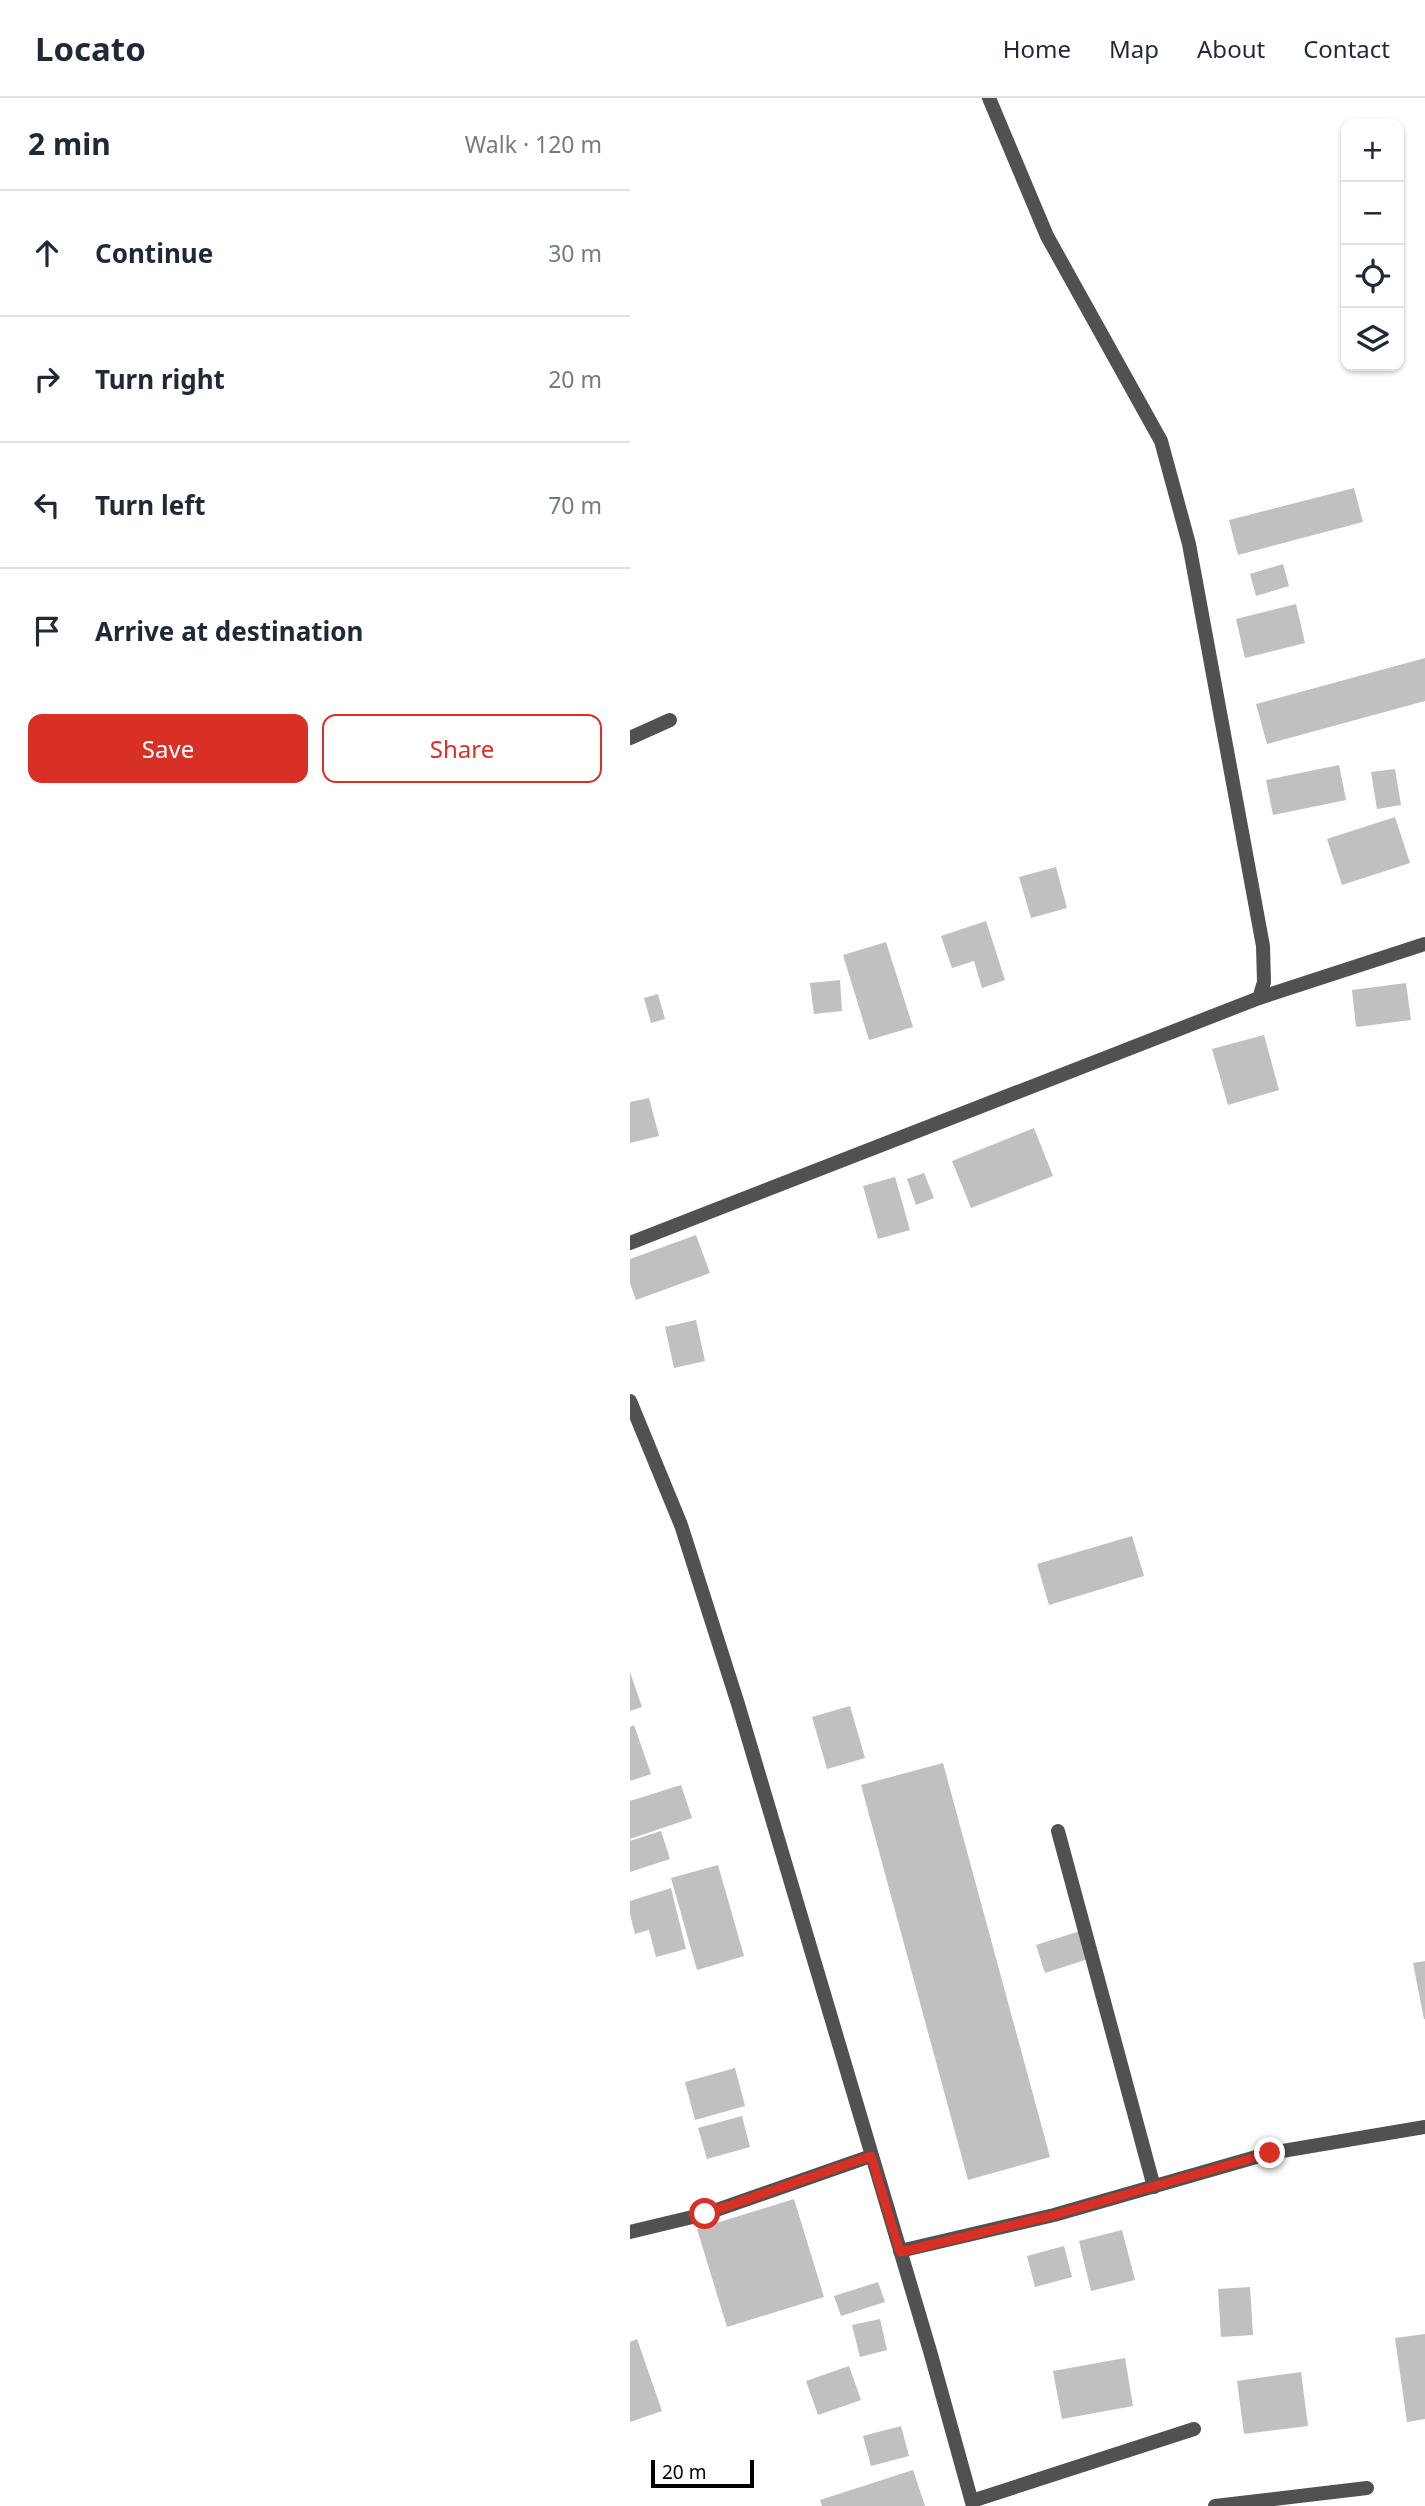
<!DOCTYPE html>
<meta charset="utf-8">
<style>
body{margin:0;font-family:"Noto Sans",sans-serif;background:#f6f6f7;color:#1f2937}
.controls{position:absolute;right:21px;top:21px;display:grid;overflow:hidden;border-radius:14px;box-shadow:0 2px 5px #0004}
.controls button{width:63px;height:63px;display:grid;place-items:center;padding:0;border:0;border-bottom:2px solid #e0e1e3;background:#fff;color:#1f2937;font:35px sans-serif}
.scale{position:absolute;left:21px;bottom:18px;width:103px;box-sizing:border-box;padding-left:7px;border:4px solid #000;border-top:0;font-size:19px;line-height:24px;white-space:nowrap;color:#000;-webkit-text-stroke:5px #fff;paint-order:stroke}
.stop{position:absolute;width:21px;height:21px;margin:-16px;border:5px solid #d93025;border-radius:50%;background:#fff}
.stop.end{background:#d93025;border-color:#fff;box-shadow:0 2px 7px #0008}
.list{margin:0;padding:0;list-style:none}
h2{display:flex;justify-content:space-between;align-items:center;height:91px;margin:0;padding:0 28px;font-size:30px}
h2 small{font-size:23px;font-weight:400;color:#747a83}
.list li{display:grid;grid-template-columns:46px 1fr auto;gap:21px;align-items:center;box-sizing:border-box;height:126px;padding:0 28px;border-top:2px solid #e0e1e3}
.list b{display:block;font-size:26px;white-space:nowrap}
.list em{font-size:23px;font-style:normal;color:#747a83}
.actions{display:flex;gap:14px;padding:21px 28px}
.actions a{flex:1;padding:16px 0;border:2px solid #d93025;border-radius:14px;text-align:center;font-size:24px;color:#d93025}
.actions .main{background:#d93025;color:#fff}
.icon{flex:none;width:38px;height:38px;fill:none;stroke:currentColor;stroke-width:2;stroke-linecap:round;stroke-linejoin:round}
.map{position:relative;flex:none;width:795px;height:2408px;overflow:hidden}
header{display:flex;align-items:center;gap:42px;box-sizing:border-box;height:98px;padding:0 35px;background:#fff;border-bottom:2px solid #e0e1e3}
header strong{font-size:33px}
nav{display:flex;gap:38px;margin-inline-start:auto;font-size:24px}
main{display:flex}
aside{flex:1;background:#fff}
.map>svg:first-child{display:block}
</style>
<header>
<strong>Locato</strong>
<nav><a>Home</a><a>Map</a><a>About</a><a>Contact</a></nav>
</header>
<main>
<aside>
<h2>2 min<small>Walk · 120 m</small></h2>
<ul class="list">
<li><svg class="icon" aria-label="ahead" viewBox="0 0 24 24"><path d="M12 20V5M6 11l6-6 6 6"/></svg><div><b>Continue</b></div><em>30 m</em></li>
<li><svg class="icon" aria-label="right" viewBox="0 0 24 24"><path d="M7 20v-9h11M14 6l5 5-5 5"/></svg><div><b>Turn right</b></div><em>20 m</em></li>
<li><svg class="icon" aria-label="left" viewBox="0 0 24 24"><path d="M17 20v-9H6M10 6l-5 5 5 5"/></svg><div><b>Turn left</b></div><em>70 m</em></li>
<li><svg class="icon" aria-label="arrive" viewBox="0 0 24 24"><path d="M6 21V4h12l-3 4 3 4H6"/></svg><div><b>Arrive at destination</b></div></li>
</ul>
<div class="actions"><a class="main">Save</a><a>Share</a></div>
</aside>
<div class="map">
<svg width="795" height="2408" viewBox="0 0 795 2408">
<rect width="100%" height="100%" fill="#fff"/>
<g fill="#c0c0c0">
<path d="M724 390 733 424 608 457 599 422Z"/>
<path d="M653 466 659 488 626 498 620 476Z"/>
<path d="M666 506 675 545 615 560 606 521Z"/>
<path d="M795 560V603L637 646 626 606Z"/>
<path d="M709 667 716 702 643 717 636 682Z"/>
<path d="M765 671 771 707 747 711 741 674Z"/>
<path d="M765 719 780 765 712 787 697 741Z"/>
<path d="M426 769 437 810 401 820 389 779Z"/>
<path d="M356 823 375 882 352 890 344 863 322 870 311 838Z"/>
<path d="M256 844 283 929 239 942 213 857Z"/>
<path d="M210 882 212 913 184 916 180 885Z"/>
<path d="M776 885 781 922 726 929 722 892Z"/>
<path d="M28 896 35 921 21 925 14 900Z"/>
<path d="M634 937 649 992 598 1007 582 951Z"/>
<path d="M19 1000 29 1038 0 1045V1004Z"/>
<path d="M404 1030 423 1078 341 1110 322 1063Z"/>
<path d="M294 1075 304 1100 286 1107 277 1081Z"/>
<path d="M265 1079 280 1132 248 1141 233 1088Z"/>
<path d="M66 1137 80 1175 6 1202 0 1185V1161Z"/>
<path d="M66 1222 75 1263 44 1270 35 1229Z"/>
<path d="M502 1438 514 1478 419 1507 407 1466Z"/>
<path d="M0 1574 12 1609 0 1613Z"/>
<path d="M220 1608 235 1660 197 1671 182 1619Z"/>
<path d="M4 1627 21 1676 0 1683V1629Z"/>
<path d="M313 1665 420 2059 338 2082 231 1687Z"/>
<path d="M51 1687 62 1720 0 1741V1703Z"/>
<path d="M31 1733 40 1761 0 1774V1743Z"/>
<path d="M88 1767 114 1858 67 1872 41 1780Z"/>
<path d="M41 1790 56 1851 26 1859 19 1832 5 1836 0 1816V1803Z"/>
<path d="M450 1833 458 1861 415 1875 406 1847Z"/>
<path d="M795 1863V1921H794L783 1865Z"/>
<path d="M105 1970 115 2008 65 2022 55 1984Z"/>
<path d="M112 2018 120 2049 77 2061 68 2030Z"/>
<path d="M164 2101 194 2199 97 2229 67 2131Z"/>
<path d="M492 2132 505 2182 461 2193 449 2143Z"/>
<path d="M434 2148 442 2179 405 2189 397 2158Z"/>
<path d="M248 2184 255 2204 211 2218 204 2198Z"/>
<path d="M620 2189 623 2237 591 2239 588 2191Z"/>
<path d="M250 2221 257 2252 230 2259 222 2227Z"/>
<path d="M795 2236V2321L777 2324 765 2240Z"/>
<path d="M7 2241 32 2313 0 2324V2244Z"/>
<path d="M495 2260 503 2308 432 2321 423 2273Z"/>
<path d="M219 2268 231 2302 188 2317 176 2283Z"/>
<path d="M671 2274 678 2328 614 2336 607 2283Z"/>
<path d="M271 2328 279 2358 241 2368 233 2338Z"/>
<path d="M283 2372 295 2408H192L190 2402Z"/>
</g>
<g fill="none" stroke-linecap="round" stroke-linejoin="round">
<g stroke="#515151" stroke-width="14">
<path d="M0 640 40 622"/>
<path d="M629 900 795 846"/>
<path d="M0 1145 629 900 634 884 633 848 559 446 531 343 417 138 359 0"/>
<path d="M428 1733 524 2089"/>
<path d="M0 2134 75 2116 241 2058"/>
<path d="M270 2153 424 2117 640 2055 795 2029"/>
<path d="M342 2403 564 2331"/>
<path d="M585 2408 737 2390"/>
</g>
<path stroke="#515151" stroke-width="14" d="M0 1303 51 1427 108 1606 300 2253 343 2408"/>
</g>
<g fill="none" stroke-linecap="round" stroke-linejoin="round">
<path stroke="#d93025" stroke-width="9" d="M75 2116 241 2058 270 2154 424 2117 640 2055"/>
</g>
</svg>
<div class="controls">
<button>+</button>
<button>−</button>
<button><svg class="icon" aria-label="locate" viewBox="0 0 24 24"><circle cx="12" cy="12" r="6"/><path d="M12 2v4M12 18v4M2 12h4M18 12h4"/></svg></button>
<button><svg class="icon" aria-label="layers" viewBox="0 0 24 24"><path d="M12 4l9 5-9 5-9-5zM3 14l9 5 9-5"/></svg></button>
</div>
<div class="scale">20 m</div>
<div class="stop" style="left:75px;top:2116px"></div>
<div class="stop end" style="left:640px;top:2055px"></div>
</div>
</main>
